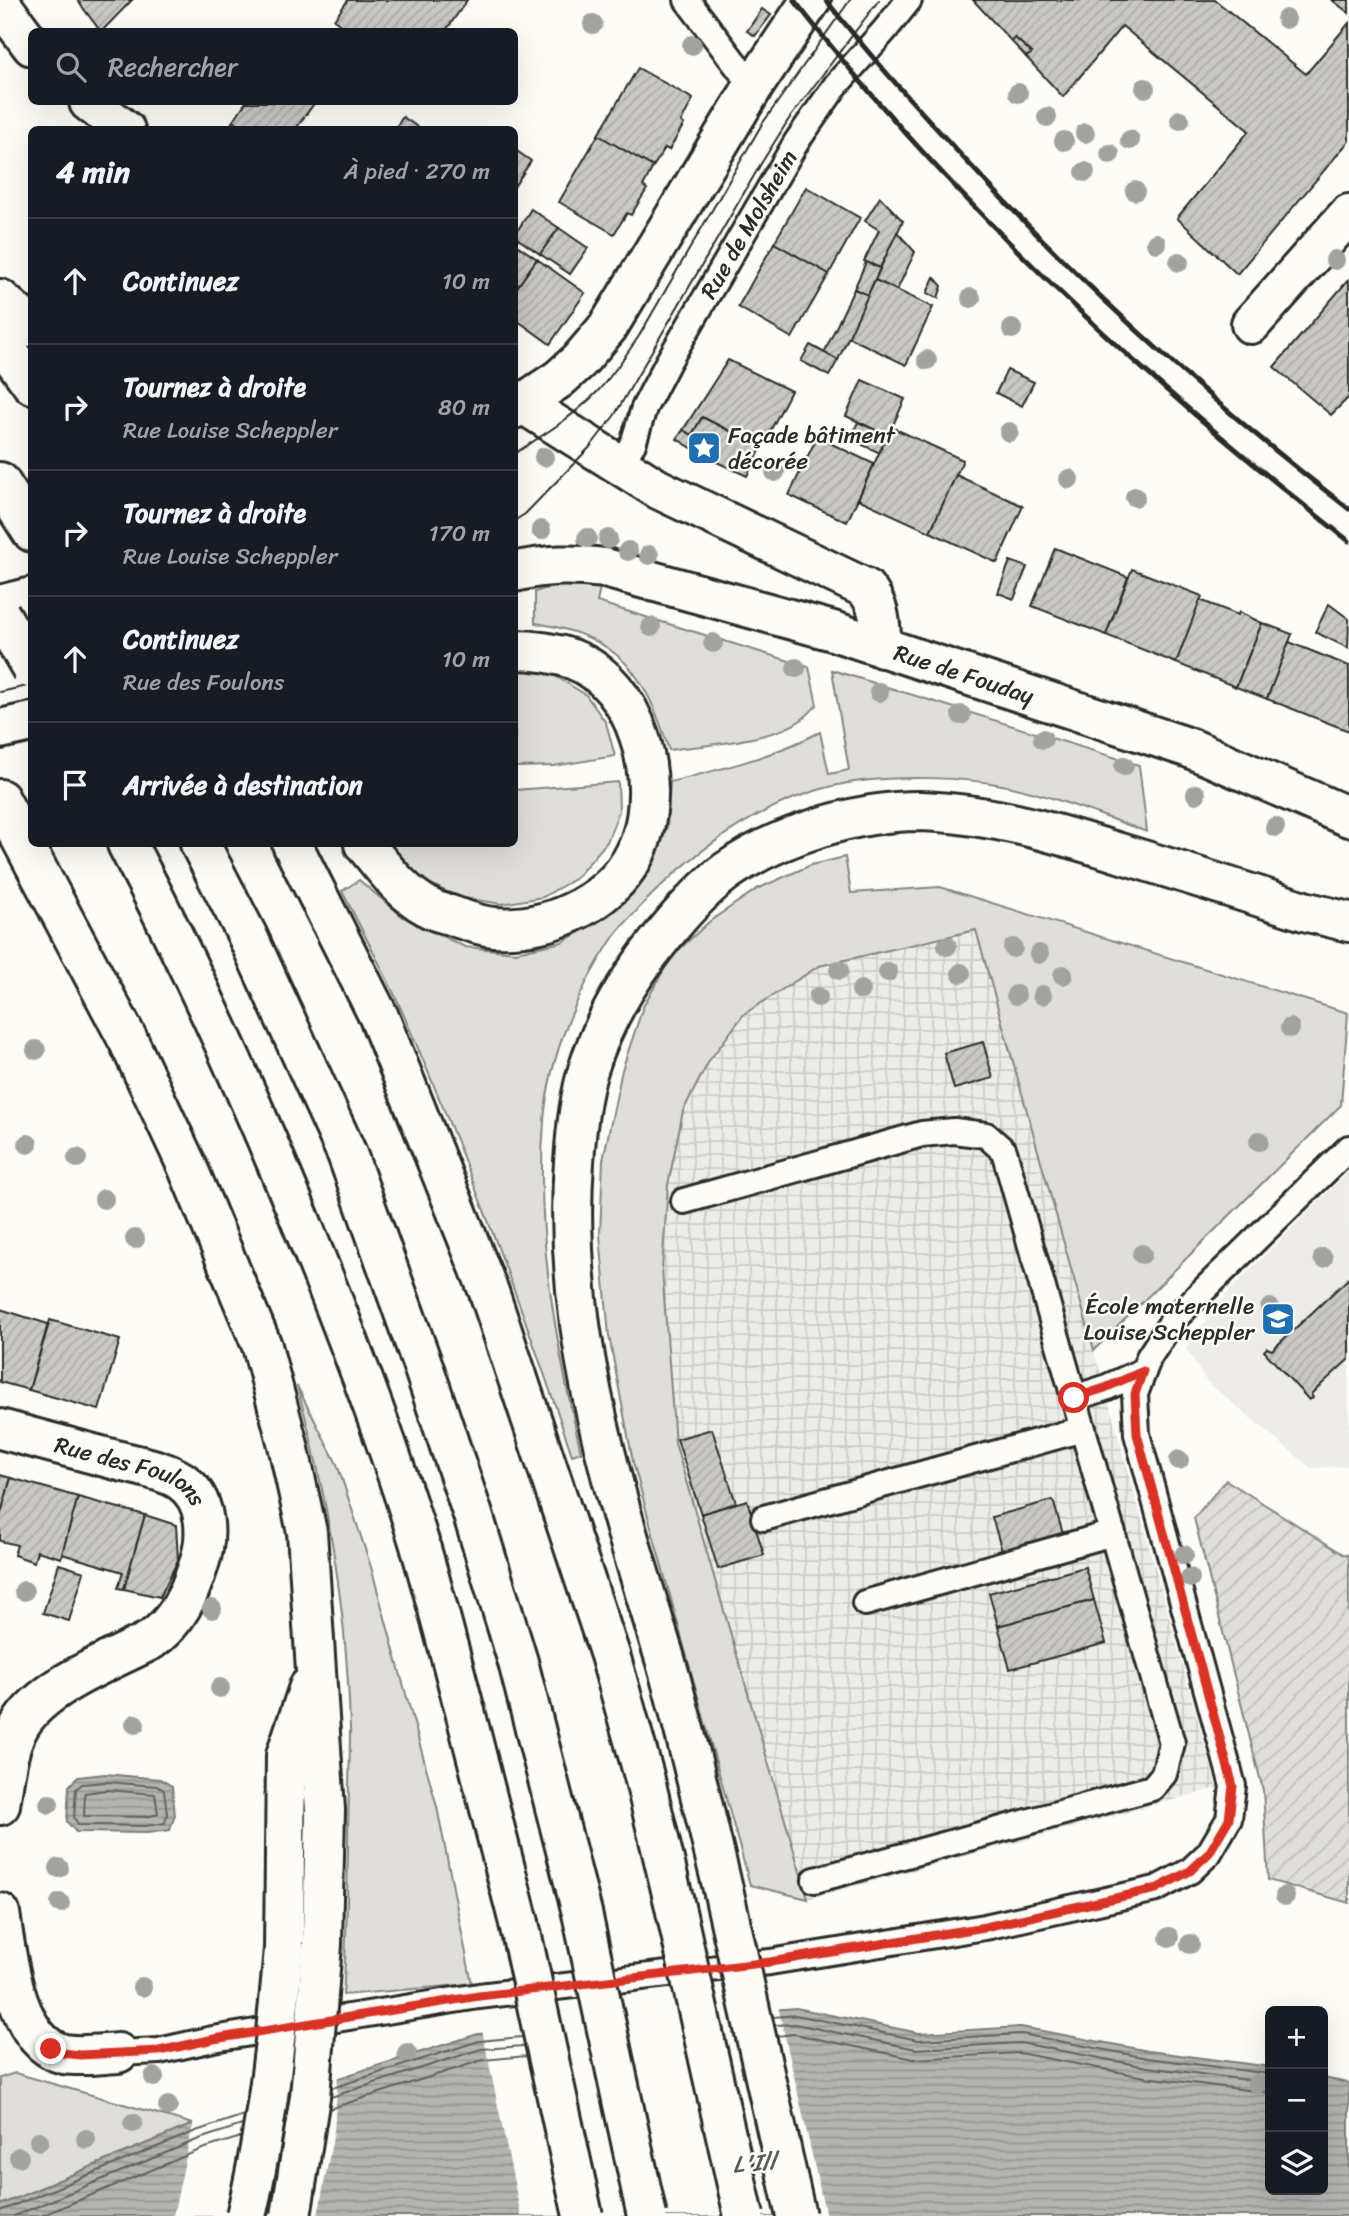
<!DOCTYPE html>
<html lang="fr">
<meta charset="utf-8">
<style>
body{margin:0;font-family:Sriracha,sans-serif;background:#242831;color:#f1f3f6}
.controls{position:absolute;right:21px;bottom:21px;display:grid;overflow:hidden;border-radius:10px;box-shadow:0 7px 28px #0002}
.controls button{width:63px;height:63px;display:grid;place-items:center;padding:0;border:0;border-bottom:2px solid #363941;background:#171b24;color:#f1f3f6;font:35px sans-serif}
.stop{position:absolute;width:21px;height:21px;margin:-16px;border:5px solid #d93025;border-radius:50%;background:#fff}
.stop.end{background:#d93025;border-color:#fff;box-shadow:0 2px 7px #0008}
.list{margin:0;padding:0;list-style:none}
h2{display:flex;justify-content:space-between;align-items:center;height:91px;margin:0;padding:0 28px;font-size:30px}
h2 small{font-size:23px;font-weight:400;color:#9ea1a6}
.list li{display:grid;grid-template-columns:46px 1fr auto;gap:21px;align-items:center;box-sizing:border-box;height:126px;padding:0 28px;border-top:2px solid #363941}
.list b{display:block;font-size:26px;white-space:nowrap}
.list p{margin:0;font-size:23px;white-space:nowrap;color:#9ea1a6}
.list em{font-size:23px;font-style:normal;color:#9ea1a6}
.icon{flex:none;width:38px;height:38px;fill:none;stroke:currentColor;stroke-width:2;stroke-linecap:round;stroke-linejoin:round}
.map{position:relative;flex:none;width:1349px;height:2216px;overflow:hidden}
.search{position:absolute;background:#171b24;box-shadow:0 7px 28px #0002;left:28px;top:28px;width:490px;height:77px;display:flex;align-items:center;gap:18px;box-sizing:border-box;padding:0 24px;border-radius:10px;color:#9ea1a6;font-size:26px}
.panel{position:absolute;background:#171b24;box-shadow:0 7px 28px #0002;left:28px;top:126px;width:490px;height:721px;border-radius:10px}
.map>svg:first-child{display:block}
</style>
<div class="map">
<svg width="1349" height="2216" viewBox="0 0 1349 2216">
<defs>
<pattern id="industrial-grid" width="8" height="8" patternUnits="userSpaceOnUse" patternTransform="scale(1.75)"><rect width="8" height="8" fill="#edece8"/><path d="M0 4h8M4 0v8" fill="none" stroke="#cbcbc7"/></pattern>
<pattern id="garden-furrows" width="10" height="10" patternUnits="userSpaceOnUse" patternTransform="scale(1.75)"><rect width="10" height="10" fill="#dfdeda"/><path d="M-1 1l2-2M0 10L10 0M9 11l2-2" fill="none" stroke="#c0bfbb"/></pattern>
<pattern id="water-rules" width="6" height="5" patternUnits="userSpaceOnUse" patternTransform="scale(1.75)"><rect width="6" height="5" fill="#b5b4b1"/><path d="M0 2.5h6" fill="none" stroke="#939390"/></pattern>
<pattern id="building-hatch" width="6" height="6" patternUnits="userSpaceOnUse" patternTransform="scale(1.75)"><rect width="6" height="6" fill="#c9c8c4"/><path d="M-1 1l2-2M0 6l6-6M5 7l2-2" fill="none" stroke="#adaca9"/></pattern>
</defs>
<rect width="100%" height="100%" fill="#fdfcf7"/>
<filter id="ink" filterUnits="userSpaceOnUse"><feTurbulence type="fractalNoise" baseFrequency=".0143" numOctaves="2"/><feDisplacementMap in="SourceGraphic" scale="14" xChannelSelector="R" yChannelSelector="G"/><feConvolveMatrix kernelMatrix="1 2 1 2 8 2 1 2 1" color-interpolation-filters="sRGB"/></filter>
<g filter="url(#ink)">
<path fill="#edece8" d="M1349 1171V1466L1311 1468 1207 1382 1186 1348 1230 1290Z"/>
<path fill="url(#industrial-grid)" d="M976 930 1217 1788 808 1899 675 1443 662 1269 668 1185 683 1111 709 1061 744 1014 819 966Z"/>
<g fill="#dfdeda" stroke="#858482" stroke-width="2">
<path d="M572 580 601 583 597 602 809 667 817 705C812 710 807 716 801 720 774 740 704 745 669 750 645 672 619 636 535 623V592Z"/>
<path d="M514 664 552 674 586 695 606 723 615 756 554 766 515 767Z"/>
<path d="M832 670 1139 765 1147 832C1099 815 1052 795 1002 785 960 777 903 776 861 781 774 792 698 846 639 908 631 918 620 927 613 938 577 991 549 1057 544 1121 535 1233 556 1344 581 1452L572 1455C520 1300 463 1149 397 1000 380 963 360 927 342 891L359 880 403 917 465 947 516 952 562 942 609 915 638 882 667 827 670 782C722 769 772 757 820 732L829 774 849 770Z"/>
<path d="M618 782 619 811 607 842 576 878 543 897 502 904 457 897 423 880 384 844H514L515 790Z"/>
<path d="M845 857 851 893 940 887 1348 1013 1341 1105 1094 1350 976 930 819 966 744 1014 709 1061 683 1111 668 1185 662 1269 675 1443 808 1899 750 1885 633 1462 609 1336 600 1235 603 1160 622 1070 643 1007 671 957 710 921 757 889 811 865Z"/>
<path d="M297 1386 337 1464 371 1567 437 1807 472 1984 343 1995C347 1945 347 1896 348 1846 348 1807 350 1767 350 1728 347 1613 328 1497 297 1386Z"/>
<path d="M15 2073 193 2124 0 2205V2078Z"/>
</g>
<path fill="url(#garden-furrows)" stroke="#858482" stroke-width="2" d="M1226 1480 1343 1554 1349 1555V1903L1268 1880 1263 1790 1194 1518Z"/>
<g fill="url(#water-rules)" stroke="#7e7d7b" stroke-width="2">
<path d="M105 1774 160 1779 172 1786 175 1815 170 1830 147 1833 76 1832 67 1822 69 1786 78 1777Z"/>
<path d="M796 2008 919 2033 1021 2027 1149 2051 1270 2067V2190H1323V2078L1349 2083V2216H0V2205L193 2124 478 2034Z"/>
</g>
<g fill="#fdfcf7">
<path d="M778 2006 826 2216H521L482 2030Z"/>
<path d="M338 2075 334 2131 318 2216H173L194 2120Z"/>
</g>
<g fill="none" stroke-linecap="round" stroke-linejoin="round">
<g stroke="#626261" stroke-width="2">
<path d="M106 1782 157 1786 164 1790 167 1814 165 1823 146 1826 79 1825 74 1818 76 1789 82 1784Z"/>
<path d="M106 1790 155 1794 158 1814 146 1817 84 1816 85 1793Z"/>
<path d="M773 2017 796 2015 918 2040 1021 2034 1148 2058 1270 2074"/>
<path d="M775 2025 795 2024 916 2049 1020 2043 1147 2067 1270 2083"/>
<path d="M777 2036 794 2034 914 2059 1019 2053 1145 2077 1270 2093"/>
<path d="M332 2088 479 2041 522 2037"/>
<path d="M331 2097 481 2049 524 2046"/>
<path d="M329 2109 483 2060 527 2056"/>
<path d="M0 2211 196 2131 244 2115"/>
<path d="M14 2216 199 2139 242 2125"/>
<path d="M41 2216 202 2149 241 2137"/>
</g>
</g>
<g fill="url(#building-hatch)" stroke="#2b2b2b" stroke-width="2">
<path d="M80 0H132L101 32 78 1Z"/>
<path d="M348 0H467L445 32H350L334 20Z"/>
<path d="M973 0H1215L1306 74 1349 23V141L1237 274 1177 218 1249 131 1122 26 1063 97 1026 57 1032 53 1015 38 1011 41Z"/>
<path d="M1332 0H1349V13Z"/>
<path d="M762 9 771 15 755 36 747 31Z"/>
<path d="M1015 38 1032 53 1026 57 1011 41Z"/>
<path d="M638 68 693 99 681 122 684 124 676 138 669 150 665 148 653 167 598 135Z"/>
<path d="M246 102H315L295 130H245L233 121Z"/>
<path d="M403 117 422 130H394Z"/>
<path d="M233 121 245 130H227Z"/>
<path d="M598 135 653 167 643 186 647 189 631 215 627 213 614 234 559 202Z"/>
<path d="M514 149 531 161 514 187Z"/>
<path d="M806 187 860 218 829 274 774 243Z"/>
<path d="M880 197 903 221 880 268 864 261 879 230 865 221Z"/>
<path d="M531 209 559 228 540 254 514 236Z"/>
<path d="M559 228 588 248 570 274 540 254Z"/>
<path d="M897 232 915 252 897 290 875 280Z"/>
<path d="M514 243 537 259 514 292Z"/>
<path d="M774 243 829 274 792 338 738 307Z"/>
<path d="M537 259 585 293 550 344 514 318V292Z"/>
<path d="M866 262 880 268 868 295 854 289Z"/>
<path d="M934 277 942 286 938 298 927 293Z"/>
<path d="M1349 279V397L1331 415 1274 367Z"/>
<path d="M875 280 933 307 906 365 848 337Z"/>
<path d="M854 289 868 295 838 360 824 353Z"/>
<path d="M810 345 838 360 829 376 801 361Z"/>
<path d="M728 360 791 391 762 447 702 417 692 435 683 430Z"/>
<path d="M1007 370 1034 382 1022 406 996 393Z"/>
<path d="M862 380 905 399 888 436 846 416Z"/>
<path d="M702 417 762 447 747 476 708 458 677 439 683 430 692 435Z"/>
<path d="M858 422 888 436 880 453 850 439Z"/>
<path d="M891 427 963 460 930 532 858 499Z"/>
<path d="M817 437 874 464 847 522 789 495Z"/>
<path d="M956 475 1023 506 997 563 930 532Z"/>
<path d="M1055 548 1128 577 1106 635 1032 606Z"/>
<path d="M1010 561 1027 567 1014 599 998 593Z"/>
<path d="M1132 569 1202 596 1176 663 1106 635Z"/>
<path d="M1200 600 1238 615 1239 612 1262 623 1236 687 1176 663Z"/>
<path d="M1329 604 1349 619 1348 648 1315 632Z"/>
<path d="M1262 623 1292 634 1267 699 1236 687Z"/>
<path d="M1289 642 1349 666V731L1267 699Z"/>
<path d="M983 1042 993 1078 954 1089 944 1053Z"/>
<path d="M1349 1278V1359L1311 1394 1313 1398 1309 1400 1264 1351 1267 1348 1272 1350Z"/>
<path d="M0 1309 48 1324 29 1390 0 1382Z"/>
<path d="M50 1320 120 1340 99 1410 29 1390Z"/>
<path d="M712 1429 736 1503 701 1514 677 1439Z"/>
<path d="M0 1475 11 1478 0 1517Z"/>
<path d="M11 1478 78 1497 61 1558 37 1551 34 1562 14 1555 17 1545 0 1541V1517Z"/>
<path d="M78 1497 145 1515 124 1589 118 1588 123 1572 62 1554Z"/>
<path d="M747 1500 764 1555 718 1569 701 1514Z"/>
<path d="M1053 1500 1063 1534 1002 1551 992 1517Z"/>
<path d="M145 1515 176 1525 178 1560 160 1597 124 1589Z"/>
<path d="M59 1564 84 1572 69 1621 43 1613Z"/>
<path d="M1085 1567 1094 1600 998 1626 989 1593Z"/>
<path d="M1094 1600 1106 1643 1010 1669 998 1626Z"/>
</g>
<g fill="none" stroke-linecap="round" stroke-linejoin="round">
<g stroke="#2b2b2b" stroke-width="30">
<g id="service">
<path d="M687 0 753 87"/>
<path id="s1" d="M618 465 633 444 644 408 668 362 797 141 836 85 884 31 909 0"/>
<path d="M684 1201 922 1134 954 1131 986 1135 1004 1151 1172 1743 1164 1774 1152 1788 815 1880"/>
<path d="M1074 1398 1105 1388 1143 1371"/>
<path d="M764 1518 1083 1429"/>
<path d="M865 1603 1113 1533"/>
<path d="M118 2053 159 2051 213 2039 479 1996 770 1962 985 1927 1156 1889 1190 1871 1209 1853 1229 1819 1233 1786 1137 1434 1135 1394 1149 1357 1173 1320 1349 1148"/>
</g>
</g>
<g stroke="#2b2b2b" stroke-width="44">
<g id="minor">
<path d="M0 3 32 46"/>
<path d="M89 102 125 130"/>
<path d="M1251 324 1349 214"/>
<path id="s2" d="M0 1429C40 1440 80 1450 120 1461 139 1466 165 1470 181 1481 208 1499 208 1537 199 1564 189 1595 178 1621 151 1640 111 1661 44 1685 20 1725 7 1747 4 1780 0 1805"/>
<path d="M0 1913C6 1953 15 2043 64 2054 81 2057 100 2054 118 2053"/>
</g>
</g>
<g stroke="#2b2b2b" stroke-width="44">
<g id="secondary">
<path d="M523 404 658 489 865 588C881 606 880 625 882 648"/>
<path d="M514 409 559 379 579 361 608 327 753 87 811 0"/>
<path id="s3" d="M514 572C548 564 572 564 605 568L833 631 1190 748 1349 817"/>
<path d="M0 605 32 597"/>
<path d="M0 729 32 722"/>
</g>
</g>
<g stroke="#2b2b2b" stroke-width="44">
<g id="trunk">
<path d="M0 299 32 327"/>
<path d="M0 340 32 384"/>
<path d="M0 482 32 532"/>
<path d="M0 799 128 1040 187 1166 262 1346 288 1445 307 1532 325 1810 322 1944"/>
<path d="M127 844C201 986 266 1132 325 1281 359 1367 392 1454 419 1542 456 1668 486 1796 519 1923"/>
<path d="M200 844 247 935 347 1154 423 1366 473 1515 518 1662 582 1913"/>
<path d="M292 844 379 1017 489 1292 610 1655 644 1776 673 1898"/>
<path d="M364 844C383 867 401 892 428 907 435 912 445 913 453 916 465 920 480 926 494 927 552 931 619 900 640 842 662 780 639 684 572 659 554 653 533 650 514 650"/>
<path d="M723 1889C704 1812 687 1735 665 1659 616 1496 561 1335 574 1162 576 1131 579 1099 588 1070 606 1011 639 963 678 918 693 901 709 884 727 871 778 835 858 811 919 811 991 813 1059 834 1126 855 1186 873 1245 892 1304 911L1349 922"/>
<path d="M284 1949 286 1755 309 1687"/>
</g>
</g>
<use href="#service" stroke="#fdfcf7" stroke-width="24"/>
<use href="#minor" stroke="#fdfcf7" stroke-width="38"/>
<use href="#secondary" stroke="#fdfcf7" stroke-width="38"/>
<use href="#trunk" stroke="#fdfcf7" stroke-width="38"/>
<g stroke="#2b2b2b" stroke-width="2">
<path d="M514 454C543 435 573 417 597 392 613 375 626 355 639 336L762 124 850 0"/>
<path d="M514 521 525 514 590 447 614 416 762 162 789 119 879 0"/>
<path d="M0 652 32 647"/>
<path d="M0 692 32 685"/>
</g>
<g stroke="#2b2b2b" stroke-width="5">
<path d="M794 0C954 205 1145 381 1349 541"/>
<path d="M826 0C867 53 913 103 958 152 1078 282 1209 401 1349 509"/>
</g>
<g stroke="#2b2b2b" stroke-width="44" stroke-linecap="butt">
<g id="trunk-bridge">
<path d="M0 614 32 669"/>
<path d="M723 1889 796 2216"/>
<path d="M673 1898 744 2216"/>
<path d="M582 1913 647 2216"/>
<path d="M519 1923 583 2216"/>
<path d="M246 2216C267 2128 276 2039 284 1949"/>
<path d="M291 2216 310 2097 322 1944"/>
</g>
</g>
<use href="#trunk-bridge" stroke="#fdfcf7" stroke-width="38"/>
</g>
<g fill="#a2a29f">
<circle cx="1286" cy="19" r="10"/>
<circle cx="593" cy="24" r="10"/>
<circle cx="692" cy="45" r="10"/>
<circle cx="1145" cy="88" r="10"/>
<circle cx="1018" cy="93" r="10"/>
<circle cx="1047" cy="117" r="10"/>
<circle cx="1180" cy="120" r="10"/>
<circle cx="1085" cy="133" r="10"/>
<circle cx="1130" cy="140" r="10"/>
<circle cx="1064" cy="141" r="10"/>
<circle cx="1110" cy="154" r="10"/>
<circle cx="1085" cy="172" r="10"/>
<circle cx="1135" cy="191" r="10"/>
<circle cx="1156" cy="243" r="10"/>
<circle cx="1335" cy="260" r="10"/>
<circle cx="1179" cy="262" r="10"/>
<circle cx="971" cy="298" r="10"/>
<circle cx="1012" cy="329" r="10"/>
<circle cx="927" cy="360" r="10"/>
<circle cx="1009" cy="432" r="10"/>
<circle cx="544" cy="457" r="10"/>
<circle cx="775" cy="472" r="10"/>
<circle cx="1069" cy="479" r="10"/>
<circle cx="1135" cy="497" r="10"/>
<circle cx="541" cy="530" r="10"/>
<circle cx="587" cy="538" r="10"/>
<circle cx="608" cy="539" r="10"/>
<circle cx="628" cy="551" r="10"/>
<circle cx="649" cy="555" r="10"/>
<circle cx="651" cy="627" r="10"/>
<circle cx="713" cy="643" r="10"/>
<circle cx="796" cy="668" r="10"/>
<circle cx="879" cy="692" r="10"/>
<circle cx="961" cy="715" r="10"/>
<circle cx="1043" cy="739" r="10"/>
<circle cx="1124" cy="766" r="10"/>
<circle cx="1196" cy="794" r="10"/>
<circle cx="1275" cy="827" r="10"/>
<circle cx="947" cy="946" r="10"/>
<circle cx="1013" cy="948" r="10"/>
<circle cx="1039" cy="954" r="10"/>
<circle cx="839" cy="970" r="10"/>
<circle cx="888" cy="972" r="10"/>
<circle cx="961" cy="973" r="10"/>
<circle cx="1063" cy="975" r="10"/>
<circle cx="861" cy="990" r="10"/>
<circle cx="1016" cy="995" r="10"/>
<circle cx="1042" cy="995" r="10"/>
<circle cx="818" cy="997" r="10"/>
<circle cx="1290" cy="1028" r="10"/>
<circle cx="36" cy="1050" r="10"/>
<circle cx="1259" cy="1141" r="10"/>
<circle cx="28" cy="1144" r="10"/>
<circle cx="77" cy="1158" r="10"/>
<circle cx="104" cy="1199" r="10"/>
<circle cx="135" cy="1239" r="10"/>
<circle cx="1142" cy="1254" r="10"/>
<circle cx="1323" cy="1258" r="10"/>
<circle cx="1270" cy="1308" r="10"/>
<circle cx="1179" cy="1460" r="10"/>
<circle cx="1184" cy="1555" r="10"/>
<circle cx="1190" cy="1578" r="10"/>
<circle cx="24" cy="1591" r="10"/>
<circle cx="212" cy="1609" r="10"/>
<circle cx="220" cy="1688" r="10"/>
<circle cx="135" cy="1724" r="10"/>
<circle cx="49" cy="1804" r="10"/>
<circle cx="59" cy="1868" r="10"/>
<circle cx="1285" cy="1896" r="10"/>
<circle cx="60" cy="1903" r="10"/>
<circle cx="1169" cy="1937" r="10"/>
<circle cx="1190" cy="1944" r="10"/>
<circle cx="142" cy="1987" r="10"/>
<circle cx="407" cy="2053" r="10"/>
<circle cx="154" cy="2077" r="10"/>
<circle cx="1257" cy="2084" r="10"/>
<circle cx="168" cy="2106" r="10"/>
<circle cx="133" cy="2123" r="10"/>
<circle cx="86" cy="2139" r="10"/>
<circle cx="39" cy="2141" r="10"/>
<circle cx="19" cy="2157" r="10"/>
</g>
</g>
<g fill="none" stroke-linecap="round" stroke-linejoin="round" filter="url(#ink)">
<path stroke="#d93025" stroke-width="9" d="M51 2049 62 2053 80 2055 159 2051 214 2039 479 1996 770 1962 985 1927 1156 1889 1190 1871 1209 1853 1229 1819 1233 1786 1137 1434 1135 1394 1143 1371 1105 1388 1074 1398"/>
</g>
<defs>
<g id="sight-square" transform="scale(1.75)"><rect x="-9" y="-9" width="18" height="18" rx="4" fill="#1f6fb2" stroke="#fdfcf7"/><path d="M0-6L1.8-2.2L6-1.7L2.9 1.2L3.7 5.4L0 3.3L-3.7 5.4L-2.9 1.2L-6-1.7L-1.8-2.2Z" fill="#fff"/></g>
<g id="school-square" transform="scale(1.75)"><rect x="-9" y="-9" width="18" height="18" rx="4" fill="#1f6fb2" stroke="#fdfcf7"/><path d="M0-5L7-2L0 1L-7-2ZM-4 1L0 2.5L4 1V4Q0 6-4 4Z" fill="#fff"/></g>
</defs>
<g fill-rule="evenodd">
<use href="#sight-square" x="704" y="448"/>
<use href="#school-square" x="1278" y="1319"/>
</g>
<g text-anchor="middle" stroke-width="5" stroke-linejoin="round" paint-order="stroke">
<g font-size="23" fill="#2b2b2b" stroke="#fdfcf7">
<text dy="8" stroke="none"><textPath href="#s1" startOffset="275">Rue de Molsheim</textPath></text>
<text dy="8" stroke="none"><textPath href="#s3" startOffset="466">Rue de Fouday</textPath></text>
<text dy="8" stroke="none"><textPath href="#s2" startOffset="138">Rue des Foulons</textPath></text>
</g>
<g font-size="23" fill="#2b2b2b" stroke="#fdfcf7" text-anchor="start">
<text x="728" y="443">Façade bâtiment<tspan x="728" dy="26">décorée</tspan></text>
<text x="1254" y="1314" text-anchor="end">École maternelle<tspan x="1254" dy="26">Louise Scheppler</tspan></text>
</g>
<g font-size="24" font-style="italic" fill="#5b5b5a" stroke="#fdfcf7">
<text transform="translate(754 2163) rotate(-5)" y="8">L'Ill</text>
</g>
</g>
</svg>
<div class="controls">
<button>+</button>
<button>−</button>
<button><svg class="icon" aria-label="layers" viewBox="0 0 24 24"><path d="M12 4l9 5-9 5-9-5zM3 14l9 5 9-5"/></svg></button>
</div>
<div class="stop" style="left:1074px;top:1398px"></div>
<div class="stop end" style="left:51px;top:2049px"></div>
<div class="search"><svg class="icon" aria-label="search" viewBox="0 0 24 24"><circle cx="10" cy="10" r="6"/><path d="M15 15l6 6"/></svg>Rechercher</div>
<section class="panel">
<h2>4 min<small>À pied · 270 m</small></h2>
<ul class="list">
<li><svg class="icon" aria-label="ahead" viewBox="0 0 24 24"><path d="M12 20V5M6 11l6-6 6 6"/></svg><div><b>Continuez</b></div><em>10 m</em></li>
<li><svg class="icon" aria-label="right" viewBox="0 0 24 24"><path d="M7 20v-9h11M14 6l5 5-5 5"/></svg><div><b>Tournez à droite</b><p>Rue Louise Scheppler</p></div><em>80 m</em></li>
<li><svg class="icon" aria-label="right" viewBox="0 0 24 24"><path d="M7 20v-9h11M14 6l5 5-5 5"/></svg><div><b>Tournez à droite</b><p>Rue Louise Scheppler</p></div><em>170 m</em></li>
<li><svg class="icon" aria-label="ahead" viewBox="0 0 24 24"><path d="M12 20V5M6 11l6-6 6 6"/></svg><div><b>Continuez</b><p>Rue des Foulons</p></div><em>10 m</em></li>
<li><svg class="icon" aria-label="arrive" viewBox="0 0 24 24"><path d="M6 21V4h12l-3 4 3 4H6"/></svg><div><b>Arrivée à destination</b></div></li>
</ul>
</section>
</div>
